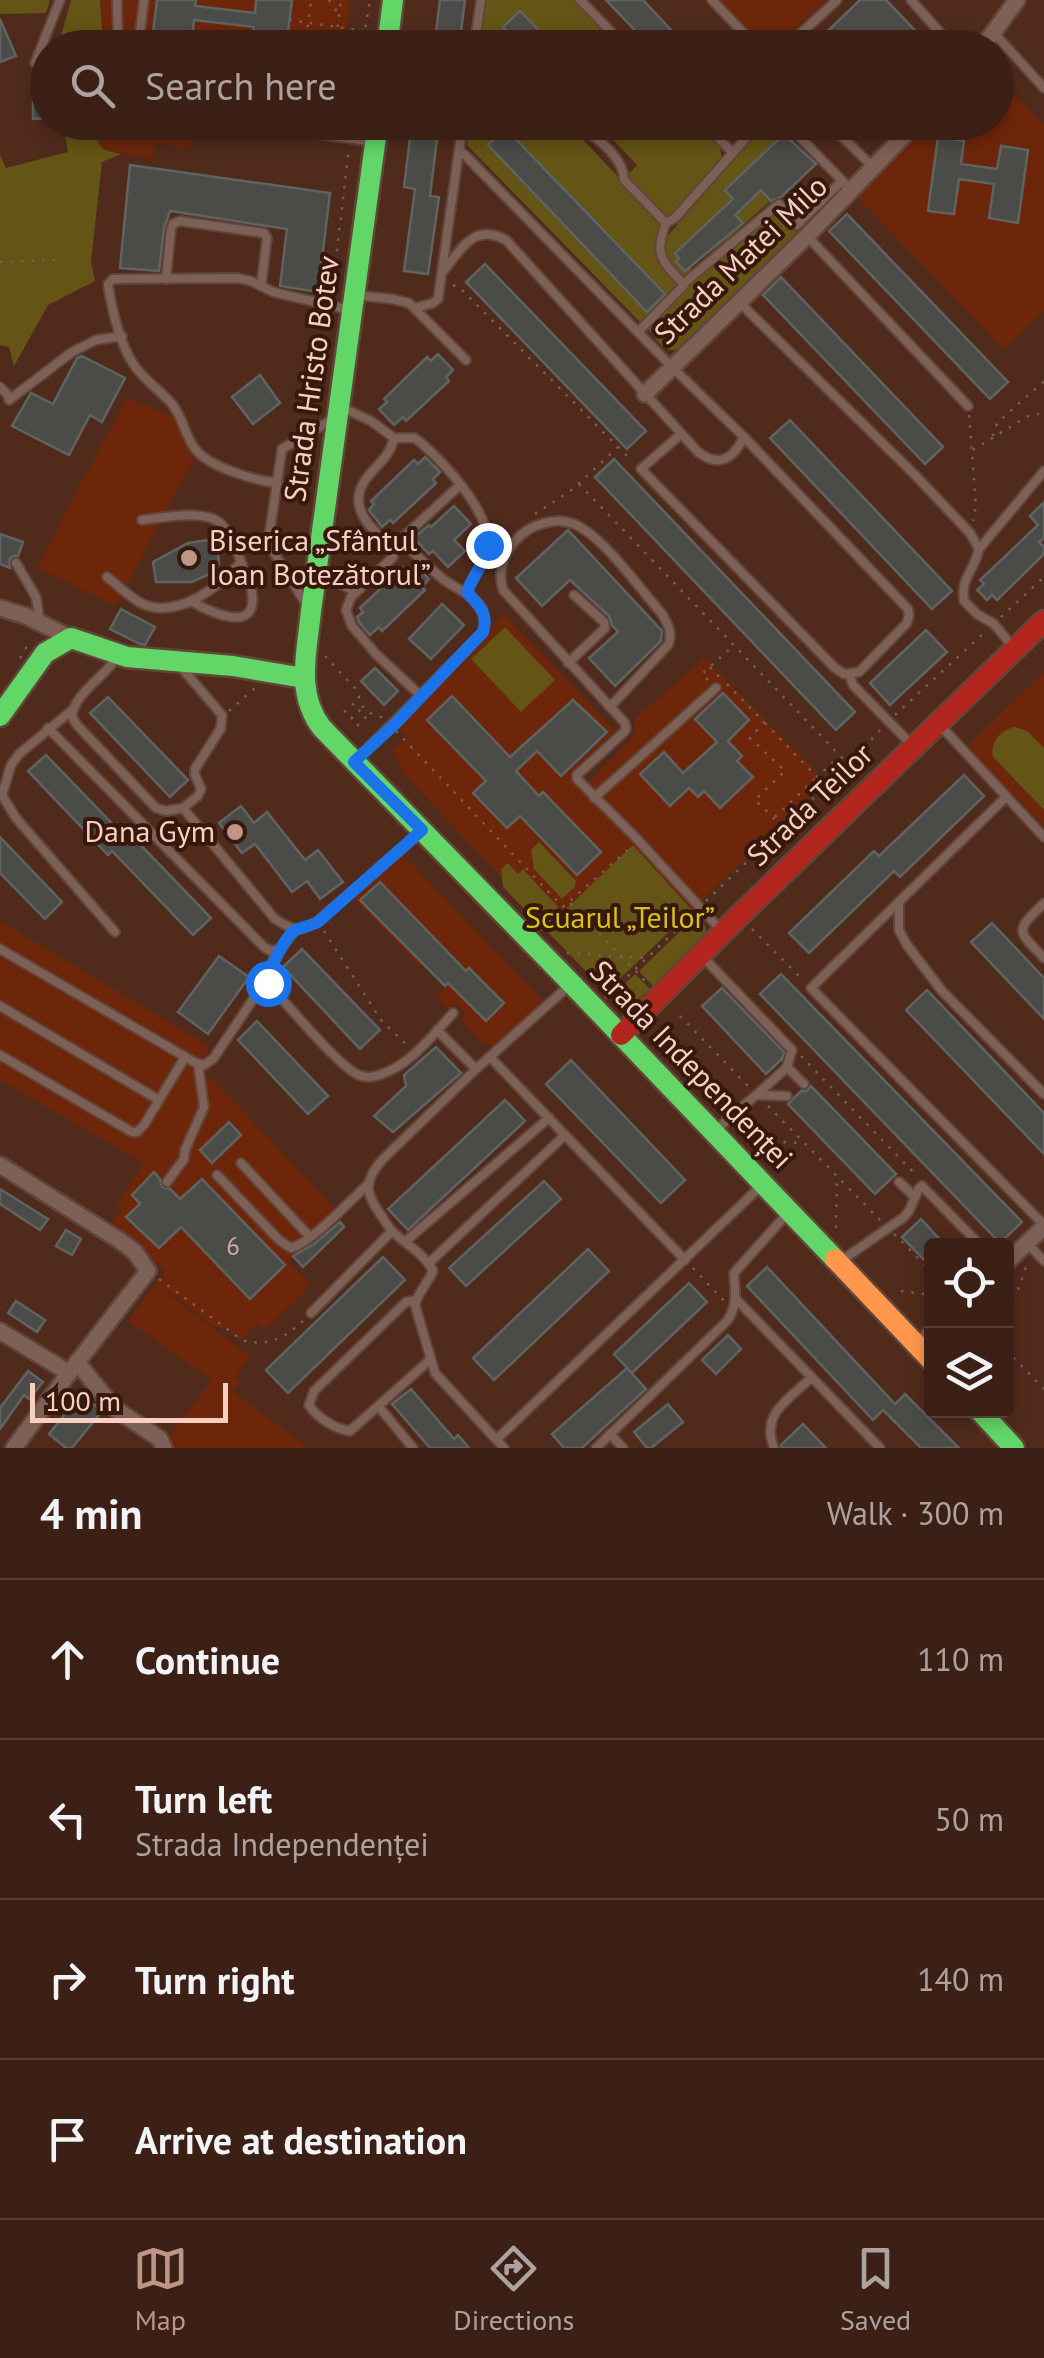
<!DOCTYPE html>
<meta charset="utf-8">
<style>
body{margin:0;font-family:"PT Sans",sans-serif;background:#472d22;color:#f1f3f6}
.controls{position:absolute;right:30px;bottom:30px;display:grid;overflow:hidden;border-radius:10px;box-shadow:0 5px 15px #0003}
.controls button{width:90px;height:90px;display:grid;place-items:center;padding:0;border:0;border-bottom:2px solid #553e34;background:#3c2015;color:#f1f3f6;font:50px sans-serif}
.scale{position:absolute;left:30px;bottom:25px;width:198px;box-sizing:border-box;padding-left:10px;border:5px solid #facfc1;border-top:0;font-size:28px;line-height:35px;white-space:nowrap;color:#facfc1;-webkit-text-stroke:8px #36180d;paint-order:stroke}
.stop{position:absolute;width:30px;height:30px;margin:-22px;border:8px solid #1a73e8;border-radius:50%;background:#fff}
.stop.end{background:#1a73e8;border-color:#fff;box-shadow:0 2px 10px #0008}
.list{margin:0;padding:0;list-style:none}
h2{display:flex;justify-content:space-between;align-items:center;height:130px;margin:0;padding:0 40px;font-size:42px}
h2 small{font-size:32px;font-weight:400;color:#aca3a0}
.list li{display:grid;grid-template-columns:65px 1fr auto;gap:30px;align-items:center;box-sizing:border-box;height:160px;padding:0 40px;border-top:2px solid #553e34}
.list b{display:block;font-size:38px;white-space:nowrap}
.list p{margin:0;font-size:32px;white-space:nowrap;color:#aca3a0}
.list em{font-size:32px;font-style:normal;color:#aca3a0}
.icon{flex:none;width:55px;height:55px;fill:none;stroke:currentColor;stroke-width:2;stroke-linecap:round;stroke-linejoin:round}
.map{position:relative;flex:none;width:1044px;height:1448px;overflow:hidden}
.search{position:absolute;background:#3c2015;box-shadow:0 5px 15px #0003;left:30px;right:30px;top:30px;height:110px;display:flex;align-items:center;gap:25px;box-sizing:border-box;padding:0 35px;border-radius:55px;color:#aca3a0;font-size:38px}
.sheet{height:770px;background:#3c2015}
nav{display:flex;justify-content:space-around;align-items:center;box-sizing:border-box;height:140px;border-top:2px solid #553e34;background:#3c2015;font-size:28px;color:#aca3a0}
nav a{display:grid;justify-items:center;gap:5px}
nav .on{color:#be9687}
.map>svg:first-child{display:block}
</style>
<div class="map">
<svg width="1044" height="1448" viewBox="0 0 1044 1448">
<rect width="100%" height="100%" fill="#502b1c"/>
<g fill="#6d260a">
<path d="M100 0H350L344 48 103 47Z"/>
<path d="M704 0H826L781 42 774 45H767L759 40 744 25 735 32Z"/>
<path d="M997 78 1044 125V310L1004 350 857 196 924 123 996 122Z"/>
<path d="M191 122 193 125 192 141 188 149 155 143 152 159 105 151 99 145 97 135 102 123Z"/>
<path d="M127 398 172 416 194 458 116 606 38 568 70 504Z"/>
<path d="M504 614 615 731 571 774 583 788 632 739 636 718 704 658 826 782 692 910 633 846 548 926 403 773 392 750 406 736 397 726Z"/>
<path d="M1044 672V826L967 747Z"/>
<path d="M402 854 543 1001 499 1046 484 1044 461 1020 466 1015 455 1003 448 1009 437 997 446 987 423 964 420 967 354 899 359 890Z"/>
<path d="M0 921 209 1046 199 1076 212 1080 227 1094 339 1213 288 1262 311 1285 265 1330 257 1323 240 1341 231 1333 229 1327 224 1329 214 1327 169 1291 167 1293 250 1357 235 1377 240 1382 233 1392 308 1448H169L171 1433 212 1380 128 1321 165 1272 111 1222 121 1211 117 1205 143 1163 0 1080Z"/>
</g>
<g fill="#645415">
<path d="M0 0H50L46 13 0 14Z"/>
<path d="M71 0H100L103 47H58Z"/>
<path d="M486 0H579L625 48H480Z"/>
<path d="M63 122 106 123H101C93 145 99 150 121 154L102 162 91 262 95 281 48 305 14 366 9 347 0 345V155L6 168 68 152Z"/>
<path d="M602 122 697 123 720 146 722 159 674 216 665 218 625 178 637 165 599 125Z"/>
<path d="M470 123H567L663 224C651 256 655 261 680 284L672 297H667L649 313 651 317 642 324 467 145Z"/>
<path d="M762 127 772 128 783 135 725 189 733 199 675 253 685 271 689 267 693 270 742 223 735 215 766 185 777 195 684 278C671 266 661 257 665 239Z"/>
<path d="M777 209 798 234 679 349C663 354 657 339 647 328L686 288Z"/>
<path d="M505 627 555 680 521 712 471 659Z"/>
<path d="M1015 727 1027 731 1044 748V810L993 757C990 742 1000 730 1015 727Z"/>
<path d="M539 842 576 881 575 887 562 899 534 869 531 850Z"/>
<path d="M633 845 692 910 606 992 545 929Z"/>
<path d="M508 863 518 874 523 869 558 907 540 925 503 887 501 869Z"/>
<path d="M697 915C703 922 708 926 705 936L653 986 639 971Z"/>
<path d="M635 974 650 989 624 1011 611 997Z"/>
</g>
<g fill="#4b4b48" stroke="#5f6462" stroke-width="2.5">
<path d="M157 0H196L195 6 255 13 256 0H292L286 48H251L254 27 194 20 191 48H151Z"/>
<path d="M440 0H465L459 48H434Z"/>
<path d="M606 0H643L688 48H652Z"/>
<path d="M860 0H886L932 48H882L869 35 856 48H810Z"/>
<path d="M520 11 556 48H522L503 27Z"/>
<path d="M0 19 16 56 0 62Z"/>
<path d="M33 93H48V118L33 119Z"/>
<path d="M412 122H439L430 196 439 197 428 274 404 271 415 189 404 187Z"/>
<path d="M505 128 665 294 647 312 488 145Z"/>
<path d="M784 134 816 164 781 197 771 201 761 190 735 215 743 223 685 271 676 262 679 258 675 253 733 199 725 190Z"/>
<path d="M938 137 964 141 961 164 997 169 1001 146 1028 150 1018 223 989 218 994 184 959 179 954 214 928 211Z"/>
<path d="M130 165 330 193 318 292 280 286 287 229 170 211 164 228 159 271 120 268Z"/>
<path d="M847 214 1008 382 990 399 829 231Z"/>
<path d="M485 264 646 431 627 449 466 282Z"/>
<path d="M781 277 943 447 925 464 763 295Z"/>
<path d="M438 354 453 370 446 377 449 381 406 421 403 417 394 425 379 409 387 402 384 399 427 357 431 361Z"/>
<path d="M82 356 125 378 102 422 90 415 69 455 12 426 31 393 53 404 77 358Z"/>
<path d="M260 375 280 403 253 424 232 397Z"/>
<path d="M790 420 952 591 932 609 770 438Z"/>
<path d="M425 457 440 472 433 479 436 483 393 523 390 520 382 527 369 510 374 504 371 501 414 460 418 464Z"/>
<path d="M614 459 855 712 836 730 595 477Z"/>
<path d="M1044 502V538L1039 542 1044 547V554L997 600 992 595 987 600 977 590 984 584 980 580 1038 525 1030 516Z"/>
<path d="M454 506 471 524 454 540 465 551 448 567 433 551 429 554 414 538 429 525 431 527Z"/>
<path d="M568 530 662 631 661 641 615 686 589 658 618 632 612 625 609 616 570 580 542 606 516 578Z"/>
<path d="M0 534 23 542 18 556H13L9 560 10 568 0 564Z"/>
<path d="M208 540 218 554 219 563 216 571 192 582H156L153 562 188 543Z"/>
<path d="M414 564 429 579 422 587 425 590 382 631 379 627 370 635 359 622 357 617 363 612 360 608 403 567 407 571Z"/>
<path d="M442 604 464 625 431 659 409 639Z"/>
<path d="M121 609 155 627 145 645 140 644 110 629Z"/>
<path d="M926 630 947 652 890 705 870 683Z"/>
<path d="M375 668 398 691 384 705 361 681Z"/>
<path d="M723 693 749 720 728 741 742 756 737 761 753 777 720 808 704 791 698 797 689 788 670 806 640 774 664 752 683 773 717 742 695 719Z"/>
<path d="M452 696 510 757 573 700 607 732 561 776 537 751 516 771 539 796 543 792 601 852 577 875 520 816 507 828 473 793 486 781 427 720Z"/>
<path d="M108 697 188 780 170 797 90 713Z"/>
<path d="M46 755 127 839 131 835 211 918 193 935 112 851 108 855 28 771Z"/>
<path d="M964 775 984 796 900 877 894 871 809 953 789 933 874 851 879 856Z"/>
<path d="M241 806 254 823 267 812 305 860 318 850 343 882 320 899 307 881 292 892 255 844 242 853 219 823Z"/>
<path d="M0 837 62 902 45 919 0 873Z"/>
<path d="M380 882 466 971 469 968 504 1003 486 1021 448 983 445 986 360 900Z"/>
<path d="M992 923 1044 978V1019L971 942Z"/>
<path d="M302 949 380 1030 360 1049 283 967Z"/>
<path d="M219 956 249 977 208 1034 178 1012Z"/>
<path d="M781 974 1022 1222 1000 1243 760 994Z"/>
<path d="M722 988 784 1052 782 1059 766 1074 702 1006Z"/>
<path d="M927 990 1044 1113V1154L906 1010Z"/>
<path d="M257 1021 328 1096 308 1114 238 1040Z"/>
<path d="M436 1047 461 1073 393 1132 374 1116 406 1086 404 1075Z"/>
<path d="M571 1060 685 1180 661 1203 546 1084Z"/>
<path d="M811 1086 896 1174 875 1194 788 1104 801 1091H807Z"/>
<path d="M505 1100 525 1121 408 1230 388 1209Z"/>
<path d="M229 1122 241 1135 212 1163 200 1150Z"/>
<path d="M154 1172 160 1179 162 1187 170 1189 180 1199 202 1179 285 1265 250 1299 181 1227 159 1248 126 1217 140 1204 132 1195Z"/>
<path d="M544 1181 561 1199 466 1286 449 1268Z"/>
<path d="M0 1189 48 1219 40 1230 0 1204Z"/>
<path d="M921 1219 946 1246H932V1268L902 1237Z"/>
<path d="M340 1222 344 1227 303 1267 293 1256 314 1244Z"/>
<path d="M66 1230 81 1239 72 1255 56 1246Z"/>
<path d="M588 1249 609 1271 494 1380 473 1358Z"/>
<path d="M383 1257 405 1280 288 1393 266 1370Z"/>
<path d="M767 1267 895 1404 905 1394 959 1448H921L883 1410 873 1420 747 1286Z"/>
<path d="M689 1283 707 1302 632 1373 614 1354Z"/>
<path d="M16 1301 45 1320 37 1332 8 1313Z"/>
<path d="M728 1335 741 1349 716 1374 702 1360Z"/>
<path d="M627 1368 646 1389 582 1448H564L552 1434Z"/>
<path d="M28 1371 43 1382 29 1399 24 1395 0 1429V1408Z"/>
<path d="M411 1389 454 1439 458 1435 469 1448H430L392 1404Z"/>
<path d="M81 1394 102 1411 72 1448H66L49 1434Z"/>
<path d="M668 1404 683 1422 651 1448H647L634 1432Z"/>
<path d="M803 1424 826 1448H781V1445Z"/>
</g>
<g fill="none" stroke-linecap="round" stroke-linejoin="round">
<g stroke="#62453a" stroke-width="12">
<g id="lane">
<path d="M117 0 118 39 121 48"/>
<path d="M580 0 627 48"/>
<path d="M712 0 758 48"/>
<path d="M911 0 954 48"/>
<path d="M994 33 1044 88"/>
<path d="M138 48 144 0"/>
<path d="M474 48 481 0"/>
<path d="M735 48 747 37"/>
<path d="M785 48 837 0"/>
<path d="M35 63 60 0"/>
<path d="M235 122 374 142"/>
<path d="M571 122C580 132 588 128 598 122"/>
<path d="M702 122 733 153"/>
<path d="M827 122 874 168"/>
<path d="M584 129C601 141 624 159 624 180L666 223"/>
<path d="M459 149 672 367 744 437"/>
<path d="M807 236 968 406"/>
<path d="M444 270C463 247 474 223 506 240L698 452C719 468 733 459 744 437L908 609 909 615 907 623 859 672 844 674 835 668 641 469 681 434"/>
<path d="M166 279 171 229 173 224 180 221 264 233 267 238 261 286"/>
<path d="M683 284 775 207 779 204 797 225 842 181"/>
<path d="M355 295 392 299 409 303 466 360"/>
<path d="M739 302 915 475 970 533 979 549C975 570 960 578 964 601L977 614 994 624 1013 647"/>
<path d="M415 308 433 303 438 299 463 122"/>
<path d="M638 332 684 285C663 261 653 257 666 223L675 218 754 129C769 122 779 122 793 130L852 191"/>
<path d="M0 387 7 394 9 400 72 352 96 340 122 336"/>
<path d="M339 406 371 421 394 438H415C441 458 494 515 487 548 484 564 472 577 467 592"/>
<path d="M394 438C390 457 377 464 366 479 346 506 371 531 393 546V557L351 597 346 610 352 626 376 654 421 696"/>
<path d="M277 483C254 480 206 467 193 446 185 433 182 417 172 404 160 390 144 380 134 365 119 343 112 310 108 284L113 279 237 278 251 281 273 292 350 310"/>
<path d="M397 543 460 485"/>
<path d="M979 549 1044 471"/>
<path d="M16 563 36 597 40 623"/>
<path d="M320 574 356 592"/>
<path d="M107 577C119 586 131 599 145 605 179 618 221 586 241 562 237 550 231 534 222 525 208 508 162 518 142 520"/>
<path d="M191 601C208 611 258 636 252 593 251 582 245 572 241 562"/>
<path d="M306 604 268 543 282 449 333 419"/>
<path d="M117 657C105 677 73 694 72 717L77 725 156 808 166 811 183 808 275 919C292 930 300 933 318 921L419 834"/>
<path d="M568 663 605 628 604 622 574 595"/>
<path d="M180 666 222 715 221 728 195 769V775L201 789 198 796 183 808"/>
<path d="M849 674 853 685 912 745"/>
<path d="M610 707 668 645C673 634 668 624 662 614 641 590 602 535 574 524 555 516 529 525 516 540 503 555 497 571 503 590L625 723 626 729 623 733 577 775V779L637 839 720 929"/>
<path d="M71 711 19 754 11 765 2 795 16 818 115 932"/>
<path d="M939 724 1044 837"/>
<path d="M48 728 264 947 271 951 281 949 294 931"/>
<path d="M358 758 483 632C492 599 462 594 443 579 428 567 414 553 400 540"/>
<path d="M1006 797 811 988 1044 1225"/>
<path d="M594 798 716 688"/>
<path d="M899 902V930L907 945 942 991 1044 1094"/>
<path d="M1044 903C1015 932 1016 929 1044 958"/>
<path d="M0 949 194 1062 204 1065 213 1059 266 980 277 951"/>
<path d="M704 958 792 1050 787 1067"/>
<path d="M266 980C282 999 341 1069 359 1075 366 1078 375 1077 382 1074 410 1065 434 1034 453 1013"/>
<path d="M0 1006 159 1100"/>
<path d="M437 1030 476 1069"/>
<path d="M0 1055 132 1132H137L144 1125 185 1057"/>
<path d="M490 1057 685 1260"/>
<path d="M758 1095 787 1096"/>
<path d="M714 1132C738 1110 763 1090 787 1067L804 1084"/>
<path d="M241 1163 310 1237"/>
<path d="M217 1175 279 1240 291 1248C311 1243 351 1200 368 1184"/>
<path d="M167 1182 184 1159 185 1150 204 1107 198 1064"/>
<path d="M899 1182 915 1197"/>
<path d="M406 1241 549 1118"/>
<path d="M1027 1243 1044 1261"/>
<path d="M429 1263 565 1135"/>
<path d="M838 1263 904 1217 909 1211 919 1188 922 1186 981 1246"/>
<path d="M736 1299 880 1448"/>
<path d="M416 1300 406 1302 314 1391 309 1405C316 1417 335 1429 350 1431L431 1359"/>
<path d="M311 1313 392 1231"/>
<path d="M379 1407 413 1448"/>
<path d="M610 1434 623 1448"/>
<path d="M497 1439 763 1184"/>
<path d="M504 1448 435 1373 415 1305C418 1292 428 1283 433 1271 424 1253 406 1245 392 1231 391 1230 383 1219 383 1218 366 1195 362 1183 382 1160L476 1069 571 984"/>
<path d="M596 1448 727 1321C738 1306 735 1291 734 1273L786 1215"/>
<path d="M774 1448C760 1414 789 1399 811 1378"/>
</g>
</g>
<g stroke="#62453a" stroke-width="20">
<g id="street">
<path d="M982 48 1017 0"/>
<path d="M645 394 807 236 917 122"/>
<path d="M0 608 26 616 71 638"/>
<path d="M0 1165 119 1240 135 1252 148 1271 69 1373 14 1448"/>
<path d="M1006 1263 1044 1227"/>
<path d="M0 1331 69 1373"/>
<path d="M917 1346 932 1333"/>
<path d="M77 1362 114 1408 160 1439 164 1448"/>
</g>
</g>
<g stroke="#62453a" stroke-width="25">
<g id="fast">
<path d="M387 48 393 0"/>
<path d="M378 122 311 611C307 652 295 693 322 728L571 983 835 1259"/>
<path d="M0 716 45 653 71 638 127 657 233 666 304 678"/>
<path d="M979 1410 1014 1448"/>
</g>
</g>
<g stroke="#62453a" stroke-width="25">
<path id="slow" d="M835 1259 932 1361"/>
</g>
<g stroke="#62453a" stroke-width="25">
<path id="jam" d="M621 1035 739 916 1044 621"/>
</g>
<g stroke="#785f56" stroke-width="2.5" stroke-dasharray="2.5 8" stroke-linecap="butt">
<path d="M329 0 338 13"/>
<path d="M289 20 365 31"/>
<path d="M305 48 311 0"/>
<path d="M335 48 341 0"/>
<path d="M362 48 370 0"/>
<path d="M0 262 55 260"/>
<path d="M453 285 460 288 632 461"/>
<path d="M332 293 349 147"/>
<path d="M969 415 976 506 973 521"/>
<path d="M993 436 997 423 1044 381"/>
<path d="M973 450 1028 416 1044 413"/>
<path d="M579 484 848 764"/>
<path d="M535 514 573 489 618 447"/>
<path d="M1001 617 1044 577"/>
<path d="M325 656 355 688 363 707 370 713 384 718"/>
<path d="M20 658 27 646"/>
<path d="M710 667 721 679"/>
<path d="M708 680 702 674 734 645"/>
<path d="M727 684 764 722 750 738 785 771 755 800 782 826"/>
<path d="M229 711 257 686"/>
<path d="M344 712 358 700"/>
<path d="M895 715 985 632"/>
<path d="M351 719 362 708"/>
<path d="M765 723 817 777 838 758"/>
<path d="M357 726 370 713"/>
<path d="M396 731 563 907"/>
<path d="M775 817 816 778"/>
<path d="M706 901 848 765 882 728"/>
<path d="M570 903 648 984"/>
<path d="M752 929 803 980"/>
<path d="M541 930 563 907 631 847"/>
<path d="M324 931 381 1020 407 1045"/>
<path d="M567 953 645 958"/>
<path d="M605 998 693 914"/>
<path d="M680 1016 748 1086"/>
<path d="M801 1056 917 1176"/>
<path d="M768 1106 881 1221"/>
<path d="M752 1141 803 1143"/>
<path d="M836 1228 837 1180"/>
<path d="M894 1234 932 1272"/>
<path d="M693 1268 725 1302"/>
<path d="M159 1279 242 1340C268 1347 283 1339 303 1321"/>
<path d="M901 1291 932 1295"/>
<path d="M1006 1307 1018 1290 1027 1264"/>
<path d="M1006 1350 1044 1389"/>
</g>
<use href="#lane" stroke="#7d6157" stroke-width="8"/>
<use href="#street" stroke="#7d6157" stroke-width="15"/>
<use href="#fast" stroke="#63d668" stroke-width="20"/>
<use href="#slow" stroke="#ff974d" stroke-width="20"/>
<use href="#jam" stroke="#b3261e" stroke-width="20"/>
</g>
<g fill="none" stroke-linecap="round" stroke-linejoin="round">
<path stroke="#1a73e8" stroke-width="12" d="M268 983 266 980C270 969 285 937 294 931 298 928 310 926 318 922L422 830 354 762 396 723 483 632C489 613 478 605 467 592 473 576 485 562 488 545"/>
</g>
<g fill="#be9687" stroke="#36180d" stroke-width="4">
<circle cx="189" cy="558" r="10"/>
<circle cx="235" cy="832" r="10"/>
</g>
<g text-anchor="middle" stroke-width="8" stroke-linejoin="round" paint-order="stroke">
<g font-size="25" fill="#ceaea3">
<text x="233" y="1255">6</text>
</g>
<g font-size="30" fill="#facfc1" stroke="#36180d">
<text transform="translate(741 260) rotate(-44)" y="10">Strada Matei Milo</text>
<text transform="translate(312 379) rotate(-82)" y="10">Strada Hristo Botev</text>
<text transform="translate(810 805) rotate(-44)" y="10">Strada Teilor</text>
<text transform="translate(691 1065) rotate(46)" y="10">Strada Independenței</text>
</g>
<g font-size="30" fill="#facfc1" stroke="#36180d" text-anchor="start">
<text x="209" y="551">Biserica „Sfântul<tspan x="209" dy="34">Ioan Botezătorul”</tspan></text>
<text x="215" y="842" text-anchor="end">Dana Gym</text>
</g>
<g font-size="30" fill="#dbc016" stroke="#36180d">
<text x="620" y="928">Scuarul „Teilor”</text>
</g>
</g>
</svg>
<div class="controls">
<button><svg class="icon" aria-label="locate" viewBox="0 0 24 24"><circle cx="12" cy="12" r="6"/><path d="M12 2v4M12 18v4M2 12h4M18 12h4"/></svg></button>
<button><svg class="icon" aria-label="layers" viewBox="0 0 24 24"><path d="M12 4l9 5-9 5-9-5zM3 14l9 5 9-5"/></svg></button>
</div>
<div class="scale">100 m</div>
<div class="stop" style="left:268px;top:983px"></div>
<div class="stop end" style="left:488px;top:545px"></div>
<div class="search"><svg class="icon" aria-label="search" viewBox="0 0 24 24"><circle cx="10" cy="10" r="6"/><path d="M15 15l6 6"/></svg>Search here</div>
</div>
<section class="sheet">
<h2>4 min<small>Walk · 300 m</small></h2>
<ul class="list">
<li><svg class="icon" aria-label="ahead" viewBox="0 0 24 24"><path d="M12 20V5M6 11l6-6 6 6"/></svg><div><b>Continue</b></div><em>110 m</em></li>
<li><svg class="icon" aria-label="left" viewBox="0 0 24 24"><path d="M17 20v-9H6M10 6l-5 5 5 5"/></svg><div><b>Turn left</b><p>Strada Independenței</p></div><em>50 m</em></li>
<li><svg class="icon" aria-label="right" viewBox="0 0 24 24"><path d="M7 20v-9h11M14 6l5 5-5 5"/></svg><div><b>Turn right</b></div><em>140 m</em></li>
<li><svg class="icon" aria-label="arrive" viewBox="0 0 24 24"><path d="M6 21V4h12l-3 4 3 4H6"/></svg><div><b>Arrive at destination</b></div></li>
</ul>
</section>
<nav>
<a class="on"><svg class="icon" aria-label="map" viewBox="0 0 24 24"><path d="M3 6l6-2 6 2 6-2v14l-6 2-6-2-6 2zM9 4v14M15 6v14"/></svg>Map</a>
<a><svg class="icon" aria-label="directions" viewBox="0 0 24 24"><path d="M12 3l9 9-9 9-9-9zM9 14v-3h6M13 9l2 2-2 2"/></svg>Directions</a>
<a><svg class="icon" aria-label="saved" viewBox="0 0 24 24"><path d="M7 4h10v16l-5-4-5 4z"/></svg>Saved</a>
</nav>
